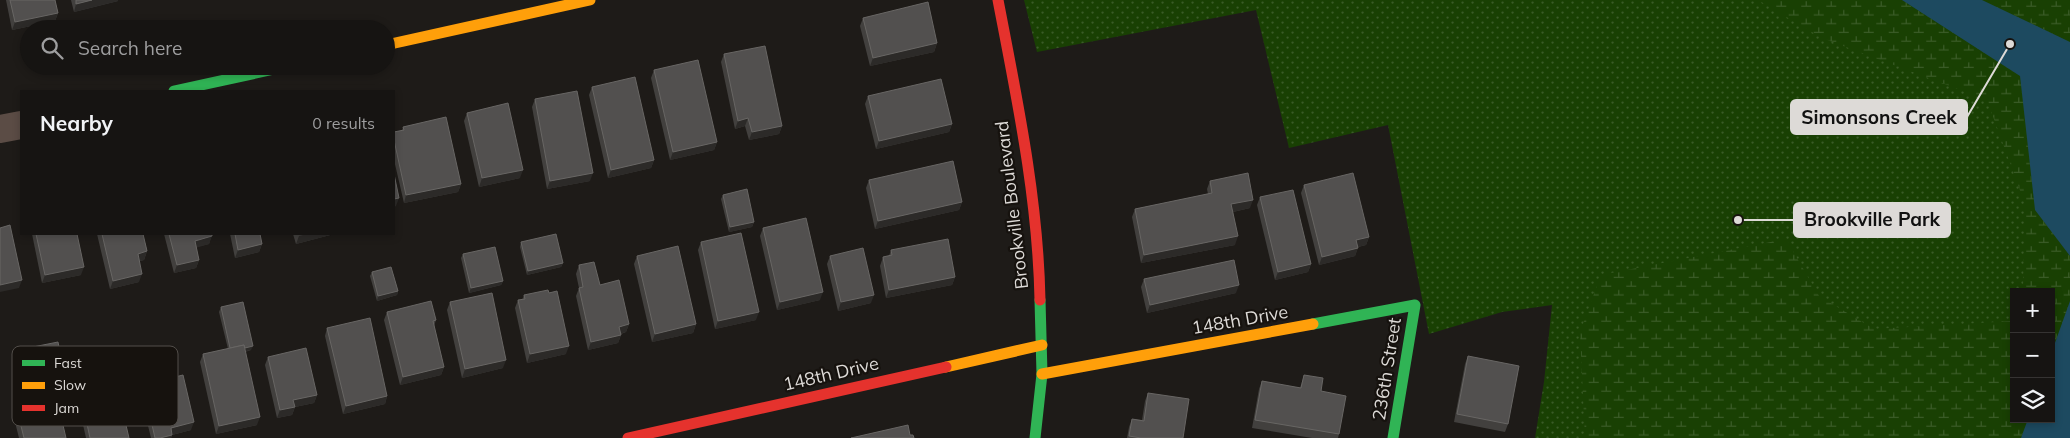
<!DOCTYPE html>
<meta charset="utf-8">
<style>
body{margin:0;font-family:Mulish,sans-serif;background:#232120;color:#f1f3f6}
.controls{position:absolute;right:15px;bottom:15px;display:grid;overflow:hidden;border-radius:0px;box-shadow:0 2px 8px #0003}
.controls button{width:45px;height:45px;display:grid;place-items:center;padding:0;border:0;border-bottom:1px solid #353332;background:#161412;color:#f1f3f6;font:25px sans-serif}
.list{margin:0;padding:0;list-style:none}
h2{display:flex;justify-content:space-between;align-items:center;height:65px;margin:0;padding:0 20px;font-size:21px}
h2 small{font-size:16px;font-weight:400;color:#9e9e9f}
.icon{flex:none;width:28px;height:28px;fill:none;stroke:currentColor;stroke-width:2;stroke-linecap:round;stroke-linejoin:round}
.map{position:relative;flex:none;width:2070px;height:438px;overflow:hidden}
.search{position:absolute;background:#161412;box-shadow:0 2px 8px #0003;left:20px;top:20px;width:375px;height:55px;display:flex;align-items:center;gap:12px;box-sizing:border-box;padding:0 18px;border-radius:28px;color:#9e9e9f;font-size:19px}
.panel{position:absolute;background:#161412;box-shadow:0 2px 8px #0003;left:20px;top:90px;width:375px;height:145px;border-radius:0px}
.map>svg:first-child{display:block}
</style>
<div class="map">
<svg width="2070" height="438" viewBox="0 0 2070 438">
<defs>
<pattern id="green-dots" width="8" height="8" patternUnits="userSpaceOnUse" patternTransform="scale(1.25)"><rect width="8" height="8" fill="#194003"/><path d="M2 2h.1M6 6h.1" fill="none" stroke="#3a5b27" stroke-width="1.8" stroke-linecap="round"/></pattern>
<pattern id="wetland-marsh" width="20" height="14" patternUnits="userSpaceOnUse" patternTransform="scale(1.25)"><rect width="20" height="14" fill="#194003"/><path d="M1 5h8M5 5V1M11 12h8M15 12V8" fill="none" stroke="#3a5b27"/></pattern>
</defs>
<rect width="100%" height="100%" fill="#1e1b18"/>
<path fill="url(#green-dots)" fill-rule="evenodd" d="M1024 0H2070V438H1535L1544 382 1552 305 1502 312 1429 334 1388 125 1289 148 1256 10 1037 52ZM2014 292H2051V419H2014Z"/>
<g fill="url(#wetland-marsh)">
<path d="M1758 0H1902L2020 76 2035 210 2070 256V301L2051 354V292H2023L2025 204 1987 100 1822 38Z"/>
<path d="M1982 0H2070V42Z"/>
<path d="M1786 239 1819 296 1874 329 2014 321V419H2028L2021 438H1585L1580 332 1601 275Z"/>
</g>
<g fill="#1d4a60">
<path d="M1902 0H1982L2070 42V256L2035 210 2020 76Z"/>
<path d="M2070 301V438H2021L2028 419H2051V354Z"/>
</g>
<g fill="none" stroke-linecap="round" stroke-linejoin="round">
<path stroke="#5b4c45" stroke-width="28" d="M0 129 21 125"/>
<g stroke="#30b455" stroke-width="11">
<path d="M174 91 288 66"/>
<path d="M1313 324 1415 305 1393 438"/>
<path d="M1035 438 1042 374 1040 300"/>
</g>
<g stroke="#ff9f0a" stroke-width="11">
<path d="M386 45 590 0"/>
<path d="M946 367 1042 345"/>
<path d="M1042 374 1313 324"/>
</g>
<g stroke="#e5322d" stroke-width="11">
<path d="M998 0C1017 99 1038 198 1040 300"/>
<path d="M628 438 946 367"/>
</g>
</g>
<g fill="#42403e">
<path d="M6 0H55L58 13 55 21 12 30Z"/>
<path d="M71 0H118V1L74 12Z"/>
<path d="M863 18 937 43 934 52 870 66 860 26Z"/>
<path d="M724 54 782 126 779 134 749 140 745 126 735 129 721 62Z"/>
<path d="M654 70 717 142 714 150 670 160 651 78Z"/>
<path d="M592 87 654 160 651 168 608 178 589 95Z"/>
<path d="M868 96 952 124 949 132 876 149 865 104Z"/>
<path d="M535 99 590 181 547 189 532 107Z"/>
<path d="M467 113 520 178 479 187 464 121Z"/>
<path d="M403 127 461 184 458 192 404 203 394 160V132L402 131Z"/>
<path d="M869 180 962 202 959 210 875 229 866 188Z"/>
<path d="M1210 181 1250 208 1233 212 1235 245 1141 263 1132 217 1135 209 1208 194 1207 189Z"/>
<path d="M1304 185 1369 237 1366 245 1358 247 1355 256 1319 265 1301 193Z"/>
<path d="M723 195 754 222 752 227 729 232 721 199Z"/>
<path d="M1260 197 1311 264 1308 272 1275 280 1257 205Z"/>
<path d="M763 228 820 300 777 310 760 236Z"/>
<path d="M32 234H77L81 275 42 283Z"/>
<path d="M97 234H143L147 251 144 260 140 261 139 282 110 289Z"/>
<path d="M164 234H212L209 244 196 247 199 260 196 268 174 273Z"/>
<path d="M230 234H264L260 235 262 244 259 252 235 258Z"/>
<path d="M293 234H334L296 244Z"/>
<path d="M521 242 563 263 561 267 527 275 520 247Z"/>
<path d="M701 242 756 320 715 329 698 250Z"/>
<path d="M891 250 955 277 952 285 886 298 880 266 883 257 889 256Z"/>
<path d="M463 254 503 281 501 285 469 293 461 258Z"/>
<path d="M637 256 696 324 693 333 652 342 634 264Z"/>
<path d="M830 256 871 303 838 311 827 264Z"/>
<path d="M579 265 600 285 629 324 626 332 621 334V335L618 343 588 350 576 296 579 288 576 274Z"/>
<path d="M372 272 398 291 397 295 377 301 370 276Z"/>
<path d="M1144 279 1236 293 1147 313 1141 287Z"/>
<path d="M524 295 566 354 527 363 515 308 518 300H522Z"/>
<path d="M450 302 503 368 462 378 447 310Z"/>
<path d="M221 307 251 350 245 352 257 425 216 434 200 362 203 354 228 349 219 312Z"/>
<path d="M387 312 436 320 434 326 444 367 441 375 400 385 384 320Z"/>
<path d="M327 328 387 396 385 404 343 414 325 336Z"/>
<path d="M33 347 63 382 39 387 31 351Z"/>
<path d="M1468 356 1508 424 1505 432 1454 422 1465 364Z"/>
<path d="M268 357 317 395 314 403 295 407 292 415 277 418 265 365Z"/>
<path d="M1304 375 1321 391 1339 434 1338 438H1312L1252 428 1259 389 1262 381 1300 388Z"/>
<path d="M78 381 102 395 129 438H86L75 389Z"/>
<path d="M143 385 191 430 172 435 171 438H151L140 393Z"/>
<path d="M1148 393 1183 438H1127L1129 427 1132 419 1142 420 1145 401Z"/>
<path d="M42 394 66 438H19L15 422 18 414 40 409 39 402Z"/>
</g>
<g fill="#2c2a28">
<path d="M92 0H118V1L74 12 76 4Z"/>
<path d="M58 13 55 21 12 30 15 22Z"/>
<path d="M937 43 934 52 870 66 873 58Z"/>
<path d="M748 118 745 126 735 129 738 121Z"/>
<path d="M952 124 949 132 876 149 879 141Z"/>
<path d="M782 126 779 134 749 140 752 132Z"/>
<path d="M717 142 714 150 670 160 673 152Z"/>
<path d="M654 160 651 168 608 178 611 170Z"/>
<path d="M523 170 520 178 479 187 482 178Z"/>
<path d="M593 173 590 181 547 189 550 181Z"/>
<path d="M461 184 458 192 404 203 406 195Z"/>
<path d="M399 198 396 206 394 207V199Z"/>
<path d="M1253 200 1250 208 1228 213 1231 204Z"/>
<path d="M962 202 959 210 875 229 878 221Z"/>
<path d="M754 222 752 227 729 232 730 227Z"/>
<path d="M307 234H334L296 244 299 236Z"/>
<path d="M212 236 209 244 192 249 195 241Z"/>
<path d="M1238 236 1235 245 1141 263 1144 255Z"/>
<path d="M1369 237 1366 245 1353 248 1356 240Z"/>
<path d="M262 244 259 252 235 258 238 250Z"/>
<path d="M1358 248 1355 256 1319 265 1322 257Z"/>
<path d="M147 251 144 260 135 262 138 254Z"/>
<path d="M199 260 196 268 174 273 177 265Z"/>
<path d="M563 263 561 267 527 275 528 271Z"/>
<path d="M1311 264 1308 272 1275 280 1278 272Z"/>
<path d="M84 267 81 275 42 283 45 275Z"/>
<path d="M142 274 139 282 110 289 113 281Z"/>
<path d="M955 277 952 285 886 298 889 290Z"/>
<path d="M22 280 19 288 0 292V285Z"/>
<path d="M503 281 501 285 469 293 471 288Z"/>
<path d="M1239 285 1236 293 1147 313 1150 305Z"/>
<path d="M398 291 397 295 377 301 378 296Z"/>
<path d="M823 292 820 300 777 310 780 302Z"/>
<path d="M874 295 871 303 838 311 841 302Z"/>
<path d="M759 312 756 320 715 329 718 321Z"/>
<path d="M629 324 626 332 616 335 619 327Z"/>
<path d="M696 324 693 333 652 342 655 334Z"/>
<path d="M621 335 618 343 588 350 591 342Z"/>
<path d="M253 346 251 350 229 355 231 351Z"/>
<path d="M569 346 566 354 527 363 530 354Z"/>
<path d="M506 360 503 368 462 378 465 369Z"/>
<path d="M444 367 441 375 400 385 403 377Z"/>
<path d="M65 377 63 382 39 387 40 382Z"/>
<path d="M317 395 314 403 295 407 292 415 277 418 280 410 293 400Z"/>
<path d="M387 396 385 404 343 414 346 406Z"/>
<path d="M260 417 257 425 216 434 219 426Z"/>
<path d="M194 422 191 430 168 436 171 428Z"/>
<path d="M172 435 171 438H160Z"/>
</g>
<g fill="#52504f" stroke="#686664">
<path d="M10 0H55L58 13 15 22Z"/>
<path d="M76 0H92L76 4Z"/>
<path d="M928 2 937 43 873 58 863 18Z"/>
<path d="M765 46 782 126 752 132 748 118 738 121 724 54Z"/>
<path d="M698 60 717 142 673 152 654 70Z"/>
<path d="M635 77 654 160 611 170 592 87Z"/>
<path d="M941 79 952 124 879 141 868 96Z"/>
<path d="M577 91 593 173 550 181 535 99Z"/>
<path d="M508 103 523 170 482 178 467 113Z"/>
<path d="M446 117 461 184 406 195 394 140V132L404 130 403 127Z"/>
<path d="M953 161 962 202 878 221 869 180Z"/>
<path d="M1248 173 1253 200 1231 204 1238 236 1144 255 1135 209 1212 193 1210 181Z"/>
<path d="M1353 173 1369 237 1356 240 1358 248 1322 257 1304 185Z"/>
<path d="M394 174 399 198 394 199Z"/>
<path d="M747 189 754 222 730 227 723 195Z"/>
<path d="M1293 190 1311 264 1278 272 1260 197Z"/>
<path d="M806 218 823 292 780 302 763 228Z"/>
<path d="M10 225 22 280 0 285V228Z"/>
<path d="M741 233 759 312 718 321 701 242Z"/>
<path d="M36 234H77L84 267 45 275Z"/>
<path d="M102 234H143L147 251 138 254 142 274 113 281Z"/>
<path d="M169 234H212V236L195 241 199 260 177 265Z"/>
<path d="M235 234H260L262 244 238 250Z"/>
<path d="M556 234 563 263 528 271 521 242Z"/>
<path d="M948 239 955 277 889 290 883 257 892 255 891 250Z"/>
<path d="M678 246 696 324 655 334 637 256Z"/>
<path d="M495 247 503 281 471 288 463 254Z"/>
<path d="M863 248 874 295 841 302 830 256Z"/>
<path d="M1234 260 1239 285 1150 305 1144 279Z"/>
<path d="M594 262 600 285 619 280 629 324 619 327 621 335 591 342 579 288 583 287 579 265Z"/>
<path d="M391 267 398 291 378 296 372 272Z"/>
<path d="M548 290 549 293 557 291 569 346 530 354 518 300 525 299 524 295Z"/>
<path d="M492 293 506 360 465 369 450 302Z"/>
<path d="M431 301 436 320 433 321 444 367 403 377 387 312Z"/>
<path d="M243 302 253 346 245 348 244 345 230 348 221 307Z"/>
<path d="M370 318 387 396 346 406 327 328Z"/>
<path d="M58 342 65 377 40 382 33 347Z"/>
<path d="M244 345 260 417 219 426 203 354Z"/>
<path d="M306 348 317 395 293 400 295 407 280 410 268 357Z"/>
<path d="M1468 356 1519 366 1508 424 1457 414Z"/>
<path d="M183 375 194 422 171 428 172 435 160 438H155L143 385Z"/>
<path d="M1304 375 1323 378 1321 391 1346 396 1339 434 1255 420 1262 381 1301 388Z"/>
<path d="M98 376 102 395 118 391 129 438H90L78 381Z"/>
<path d="M55 391 66 438H24L18 414 45 408 42 394Z"/>
<path d="M1148 393 1189 399 1183 438H1141L1129 436 1132 419 1144 421Z"/>
<path d="M908 425 910 435H913L914 438H851Z"/>
</g>
<g text-anchor="middle" stroke-width="4.5" stroke-linejoin="round" paint-order="stroke">
<g font-size="18" fill="#dddad7" stroke="#16120e">
<text transform="translate(1012 205) rotate(-97)" y="6">Brookville Boulevard</text>
<text transform="translate(1240 320) rotate(-10)" y="6">148th Drive</text>
<text transform="translate(1387 369) rotate(-81)" y="6">236th Street</text>
<text transform="translate(831 374) rotate(-13)" y="6">148th Drive</text>
</g>
</g>
<rect x="12" y="346" width="166" height="80" rx="8" fill="#16120e" stroke="#524e4a" stroke-width="1"/>
<rect x="22" y="360" width="23" height="6" fill="#30b455"/>
<rect x="22" y="382" width="23" height="7" fill="#ff9f0a"/>
<rect x="22" y="405" width="23" height="6" fill="#e5322d"/>
<g font-size="14" fill="#dddad7">
<text x="54" y="368">Fast</text>
<text x="54" y="390">Slow</text>
<text x="54" y="413">Jam</text>
</g>
<path fill="none" stroke="#dddad7" stroke-width="2" d="M2010 44L1967 117M1738 220L1794 220"/>
<g fill="#dddad7" stroke="#16120e" stroke-width="2">
<circle cx="2010" cy="44" r="5"/>
<circle cx="1738" cy="220" r="5"/>
</g>
<g fill="#dddad7" stroke="#dddad7" stroke-width="2">
<rect x="1791" y="100" width="176" height="34" rx="5"/>
<rect x="1794" y="203" width="156" height="34" rx="5"/>
</g>
<g font-size="19" text-anchor="middle" font-weight="bold" fill="#111">
<text x="1879" y="124">Simonsons Creek</text>
<text x="1872" y="226">Brookville Park</text>
</g>
</svg>
<div class="controls">
<button>+</button>
<button>−</button>
<button><svg class="icon" aria-label="layers" viewBox="0 0 24 24"><path d="M12 4l9 5-9 5-9-5zM3 14l9 5 9-5"/></svg></button>
</div>
<div class="search"><svg class="icon" aria-label="search" viewBox="0 0 24 24"><circle cx="10" cy="10" r="6"/><path d="M15 15l6 6"/></svg>Search here</div>
<section class="panel">
<h2>Nearby<small>0 results</small></h2>
<ul class="list">
</ul>
</section>
</div>
